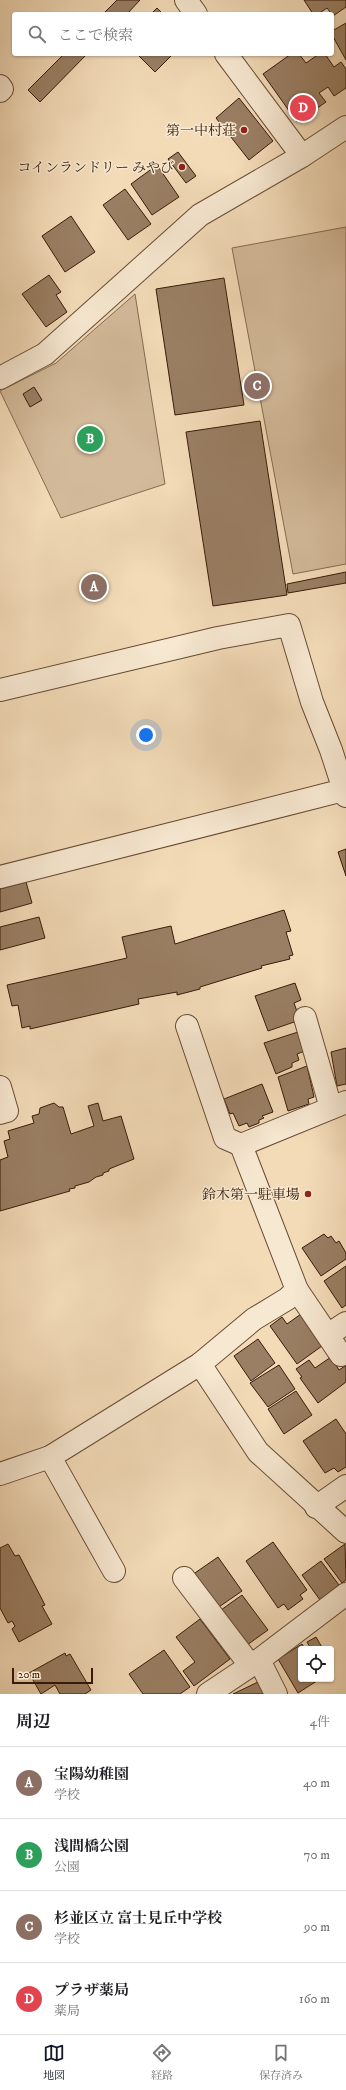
<!DOCTYPE html>
<html lang="ja">
<meta charset="utf-8">
<style>
body{margin:0;font-family:"IM FELL DW Pica","Noto Serif JP",serif;background:#f6f6f6;color:#202124}
.controls{position:absolute;right:12px;bottom:12px;display:grid;overflow:hidden;border-radius:4px;box-shadow:0 1px 3px #0004}
.controls button{width:36px;height:36px;display:grid;place-items:center;padding:0;border:0;border-bottom:1px solid #e0e0e0;background:#fff;color:#202124;font:20px sans-serif}
.scale{position:absolute;left:12px;bottom:10px;width:81px;box-sizing:border-box;padding-left:4px;border:2px solid #391b08;border-top:0;font-size:11px;line-height:14px;white-space:nowrap;color:#391b08;-webkit-text-stroke:3px #f7e8d1;paint-order:stroke}
.you{position:absolute;left:146px;top:735px;width:14px;height:14px;margin:-10px;border:3px solid #fff;border-radius:50%;background:#1a73e8;box-shadow:0 0 0 6px #1a73e833}
.badge{display:grid;place-items:center;width:26px;height:26px;border-radius:50%;background:#111827;color:#fff;font-size:13px;font-weight:700}
.pin{position:absolute;translate:-50% -50%;border:2px solid #fff;box-shadow:0 1px 4px #0006}
.list{margin:0;padding:0;list-style:none}
h2{display:flex;justify-content:space-between;align-items:center;height:52px;margin:0;padding:0 16px;font-size:17px}
h2 small{font-size:13px;font-weight:400;color:#757577}
.list li{display:grid;grid-template-columns:26px 1fr auto;gap:12px;align-items:center;box-sizing:border-box;height:72px;padding:0 16px;border-top:1px solid #e0e0e0}
.list b{display:block;font-size:15px;white-space:nowrap}
.list p{margin:0;font-size:13px;white-space:nowrap;color:#757577}
.list em{font-size:13px;font-style:normal;color:#757577}
.icon{flex:none;width:22px;height:22px;fill:none;stroke:currentColor;stroke-width:2;stroke-linecap:round;stroke-linejoin:round}
.map{position:relative;flex:none;width:346px;height:1694px;overflow:hidden}
.search{position:absolute;background:#fff;box-shadow:0 1px 3px #0004;left:12px;right:12px;top:12px;height:44px;display:flex;align-items:center;gap:10px;box-sizing:border-box;padding:0 14px;border-radius:4px;color:#757577;font-size:15px}
.sheet{height:340px;background:#fff}
nav{display:flex;justify-content:space-around;align-items:center;box-sizing:border-box;height:56px;border-top:1px solid #e0e0e0;background:#fff;font-size:11px;color:#757577}
nav a{display:grid;justify-items:center;gap:2px}
nav .on{color:#111827}
.map>svg:first-child{display:block}
</style>
<div class="map">
<svg width="346" height="1694" viewBox="0 0 346 1694">
<rect width="100%" height="100%" fill="#f3dbb8"/>
<filter id="stains"><feTurbulence type="fractalNoise" baseFrequency=".005" numOctaves="4"/><feColorMatrix values="0 0 0 0 .2 0 0 0 0 .09 0 0 0 0 .02 0 0 0 .5 -.17"/></filter>
<radialGradient id="worn" r=".72"><stop offset=".6" stop-color="#630" stop-opacity="0"/><stop offset="1" stop-color="#630" stop-opacity=".3"/></radialGradient>
<g fill="#d3ba9a" stroke="#866a51">
<path d="M346 227V564L293 574 232 248Z"/>
<path d="M135 294 165 484 61 518 0 391 56 363Z"/>
</g>
<g fill="#9a7f64" stroke="#391b08">
<path d="M117 0H140L127 14H103Z"/>
<path d="M304 0H346V7L333 16 327 8 318 14H313Z"/>
<path d="M157 8 163 14H151Z"/>
<path d="M346 23V60L332 35V31Z"/>
<path d="M64 54H87L40 102 28 90Z"/>
<path d="M137 54H173L155 72Z"/>
<path d="M291 54H299L306 63 319 54H325L334 67 341 62 346 69V88L334 96 328 87 319 93 326 102 297 122 263 74Z"/>
<path d="M239 98 273 141 249 160 216 118Z"/>
<path d="M178 152 196 176 186 183 168 159Z"/>
<path d="M157 165 179 197 152 215 131 184Z"/>
<path d="M125 189 151 224 128 240 103 205Z"/>
<path d="M71 216 95 252 65 272 42 236Z"/>
<path d="M49 275 61 292 56 295 67 312 46 327 22 294Z"/>
<path d="M224 278 244 405 175 415 156 289Z"/>
<path d="M34 387 42 400 30 407 23 394Z"/>
<path d="M260 421 287 595 213 606 186 432Z"/>
<path d="M346 572V583L288 593 287 584Z"/>
<path d="M346 849V876L338 852Z"/>
<path d="M26 882 32 903 0 912V889Z"/>
<path d="M284 910 291 931 286 932 293 955 289 956 290 959 261 966 262 968 200 987V989L177 995V992L138 999 139 1004 30 1029V1026L22 1028 18 1005 12 1006 7 985 127 958 122 937 171 926 175 944Z"/>
<path d="M39 917 45 938 0 950V927Z"/>
<path d="M295 983 301 1000 294 1003 300 1020 268 1031 255 996Z"/>
<path d="M298 1032 305 1051 297 1054 299 1060 292 1063V1067L276 1074 264 1043Z"/>
<path d="M346 1048V1084L337 1086 331 1052Z"/>
<path d="M307 1066 314 1097 308 1099 309 1104 288 1111 278 1077Z"/>
<path d="M262 1084 273 1112 262 1116 264 1118 259 1120V1123L249 1127 247 1123 239 1126 233 1113 230 1114 224 1099Z"/>
<path d="M54 1103 59 1107H63L71 1134 94 1126 88 1106 98 1103 103 1121 121 1116 134 1159 109 1169V1171L103 1173V1175L96 1177 89 1182 75 1186V1188L69 1189 70 1191 0 1211V1160L8 1157 4 1141 10 1139 8 1131 34 1123 32 1116 39 1114 40 1108Z"/>
<path d="M324 1234 328 1238 331 1236 336 1243 339 1241 346 1253V1259L321 1276 302 1248Z"/>
<path d="M346 1266V1305L342 1308 324 1281Z"/>
<path d="M301 1314 322 1346 297 1364 270 1326 282 1317 287 1324Z"/>
<path d="M258 1339 275 1363 251 1381 234 1356Z"/>
<path d="M331 1357 339 1370 345 1366 346 1368V1382L318 1403 300 1378 302 1377 296 1369 309 1360 315 1368Z"/>
<path d="M279 1365 295 1389 268 1407 250 1383Z"/>
<path d="M296 1391 312 1415 284 1434 268 1409Z"/>
<path d="M336 1419 346 1434V1467L338 1472 334 1468 325 1473 303 1441Z"/>
<path d="M273 1542 307 1590 300 1595 303 1599 288 1610 284 1604 278 1608 246 1561Z"/>
<path d="M8 1544 15 1556 19 1555 45 1605 42 1606 52 1624 19 1642 12 1629 15 1626 12 1621 8 1623 0 1608V1548Z"/>
<path d="M345 1544 346 1580 342 1583 324 1559Z"/>
<path d="M218 1557 242 1591 216 1609 192 1575Z"/>
<path d="M321 1561 339 1585 320 1600 302 1575Z"/>
<path d="M242 1595 268 1630 247 1645 221 1610Z"/>
<path d="M200 1619 230 1659 194 1686 183 1671 195 1662 176 1637Z"/>
<path d="M316 1637 323 1649H311L307 1642Z"/>
<path d="M302 1644 305 1649H301V1679H320L298 1693 278 1659Z"/>
<path d="M164 1650 190 1687 180 1694H143L129 1674Z"/>
<path d="M65 1653 66 1656 70 1654 91 1690 85 1694H60L55 1685 41 1694 29 1673Z"/>
<path d="M260 1681 267 1694H233Z"/>
</g>
<g fill="none" stroke-linecap="round" stroke-linejoin="round">
<g stroke="#684b34" stroke-width="24">
<g id="minor">
<path d="M186 0 196 14"/>
<path d="M226 54 302 156"/>
<path d="M0 86 2 89 0 91"/>
<path d="M0 378 45 354 200 215 302 156 346 127"/>
<path d="M0 690 218 638 289 625 312 702 331 750 346 796"/>
<path d="M0 877 344 790"/>
<path d="M305 1018 331 1108"/>
<path d="M187 1026 225 1138 241 1145"/>
<path d="M0 1087 7 1111 0 1113"/>
<path d="M297 1290 341 1355"/>
<path d="M328 1335 346 1323"/>
<path d="M200 1364 258 1452 346 1532"/>
<path d="M50 1457 114 1571"/>
<path d="M0 1474 50 1457 200 1364 254 1319 287 1299 297 1290 241 1145 346 1102"/>
<path d="M316 1507 346 1486"/>
<path d="M184 1578 250 1665"/>
<path d="M259 1660 276 1694"/>
<path d="M208 1694 259 1660 346 1594"/>
</g>
</g>
<use href="#minor" stroke="#f7e8d1" stroke-width="22"/>
</g>
<g fill="#8f2418" stroke="#f7e8d1" stroke-width="1.5">
<circle cx="244" cy="130" r="4"/>
<circle cx="182" cy="167" r="4"/>
<circle cx="308" cy="1194" r="4"/>
</g>
<g text-anchor="middle" stroke-width="3" stroke-linejoin="round" paint-order="stroke">
<g font-size="14" fill="#391b08" stroke="#f7e8d1" text-anchor="end">
<text x="236" y="135">第一中村荘</text>
<text x="174" y="172">コインランドリー みやび</text>
<text x="300" y="1199">鈴木第一駐車場</text>
</g>
</g>
<rect width="100%" height="100%" filter="url(#stains)"/>
<rect width="100%" height="100%" fill="url(#worn)"/>
</svg>
<div class="controls">
<button><svg class="icon" aria-label="locate" viewBox="0 0 24 24"><circle cx="12" cy="12" r="6"/><path d="M12 2v4M12 18v4M2 12h4M18 12h4"/></svg></button>
</div>
<div class="scale">20 m</div>
<div class="you"></div>
<div class="pin badge" style="left:94px;top:587px;background:#8d6e63">A</div>
<div class="pin badge" style="left:90px;top:439px;background:#2e9e5b">B</div>
<div class="pin badge" style="left:257px;top:386px;background:#8d6e63">C</div>
<div class="pin badge" style="left:303px;top:108px;background:#e0444e">D</div>
<div class="search"><svg class="icon" aria-label="search" viewBox="0 0 24 24"><circle cx="10" cy="10" r="6"/><path d="M15 15l6 6"/></svg>ここで検索</div>
</div>
<section class="sheet">
<h2>周辺<small>4件</small></h2>
<ul class="list">
<li><span class="badge" style="background:#8d6e63">A</span><div><b>宝陽幼稚園</b><p>学校</p></div><em>40 m</em></li>
<li><span class="badge" style="background:#2e9e5b">B</span><div><b>浅間橋公園</b><p>公園</p></div><em>70 m</em></li>
<li><span class="badge" style="background:#8d6e63">C</span><div><b>杉並区立 富士見丘中学校</b><p>学校</p></div><em>90 m</em></li>
<li><span class="badge" style="background:#e0444e">D</span><div><b>プラザ薬局</b><p>薬局</p></div><em>160 m</em></li>
</ul>
</section>
<nav>
<a class="on"><svg class="icon" aria-label="map" viewBox="0 0 24 24"><path d="M3 6l6-2 6 2 6-2v14l-6 2-6-2-6 2zM9 4v14M15 6v14"/></svg>地図</a>
<a><svg class="icon" aria-label="directions" viewBox="0 0 24 24"><path d="M12 3l9 9-9 9-9-9zM9 14v-3h6M13 9l2 2-2 2"/></svg>経路</a>
<a><svg class="icon" aria-label="saved" viewBox="0 0 24 24"><path d="M7 4h10v16l-5-4-5 4z"/></svg>保存済み</a>
</nav>
